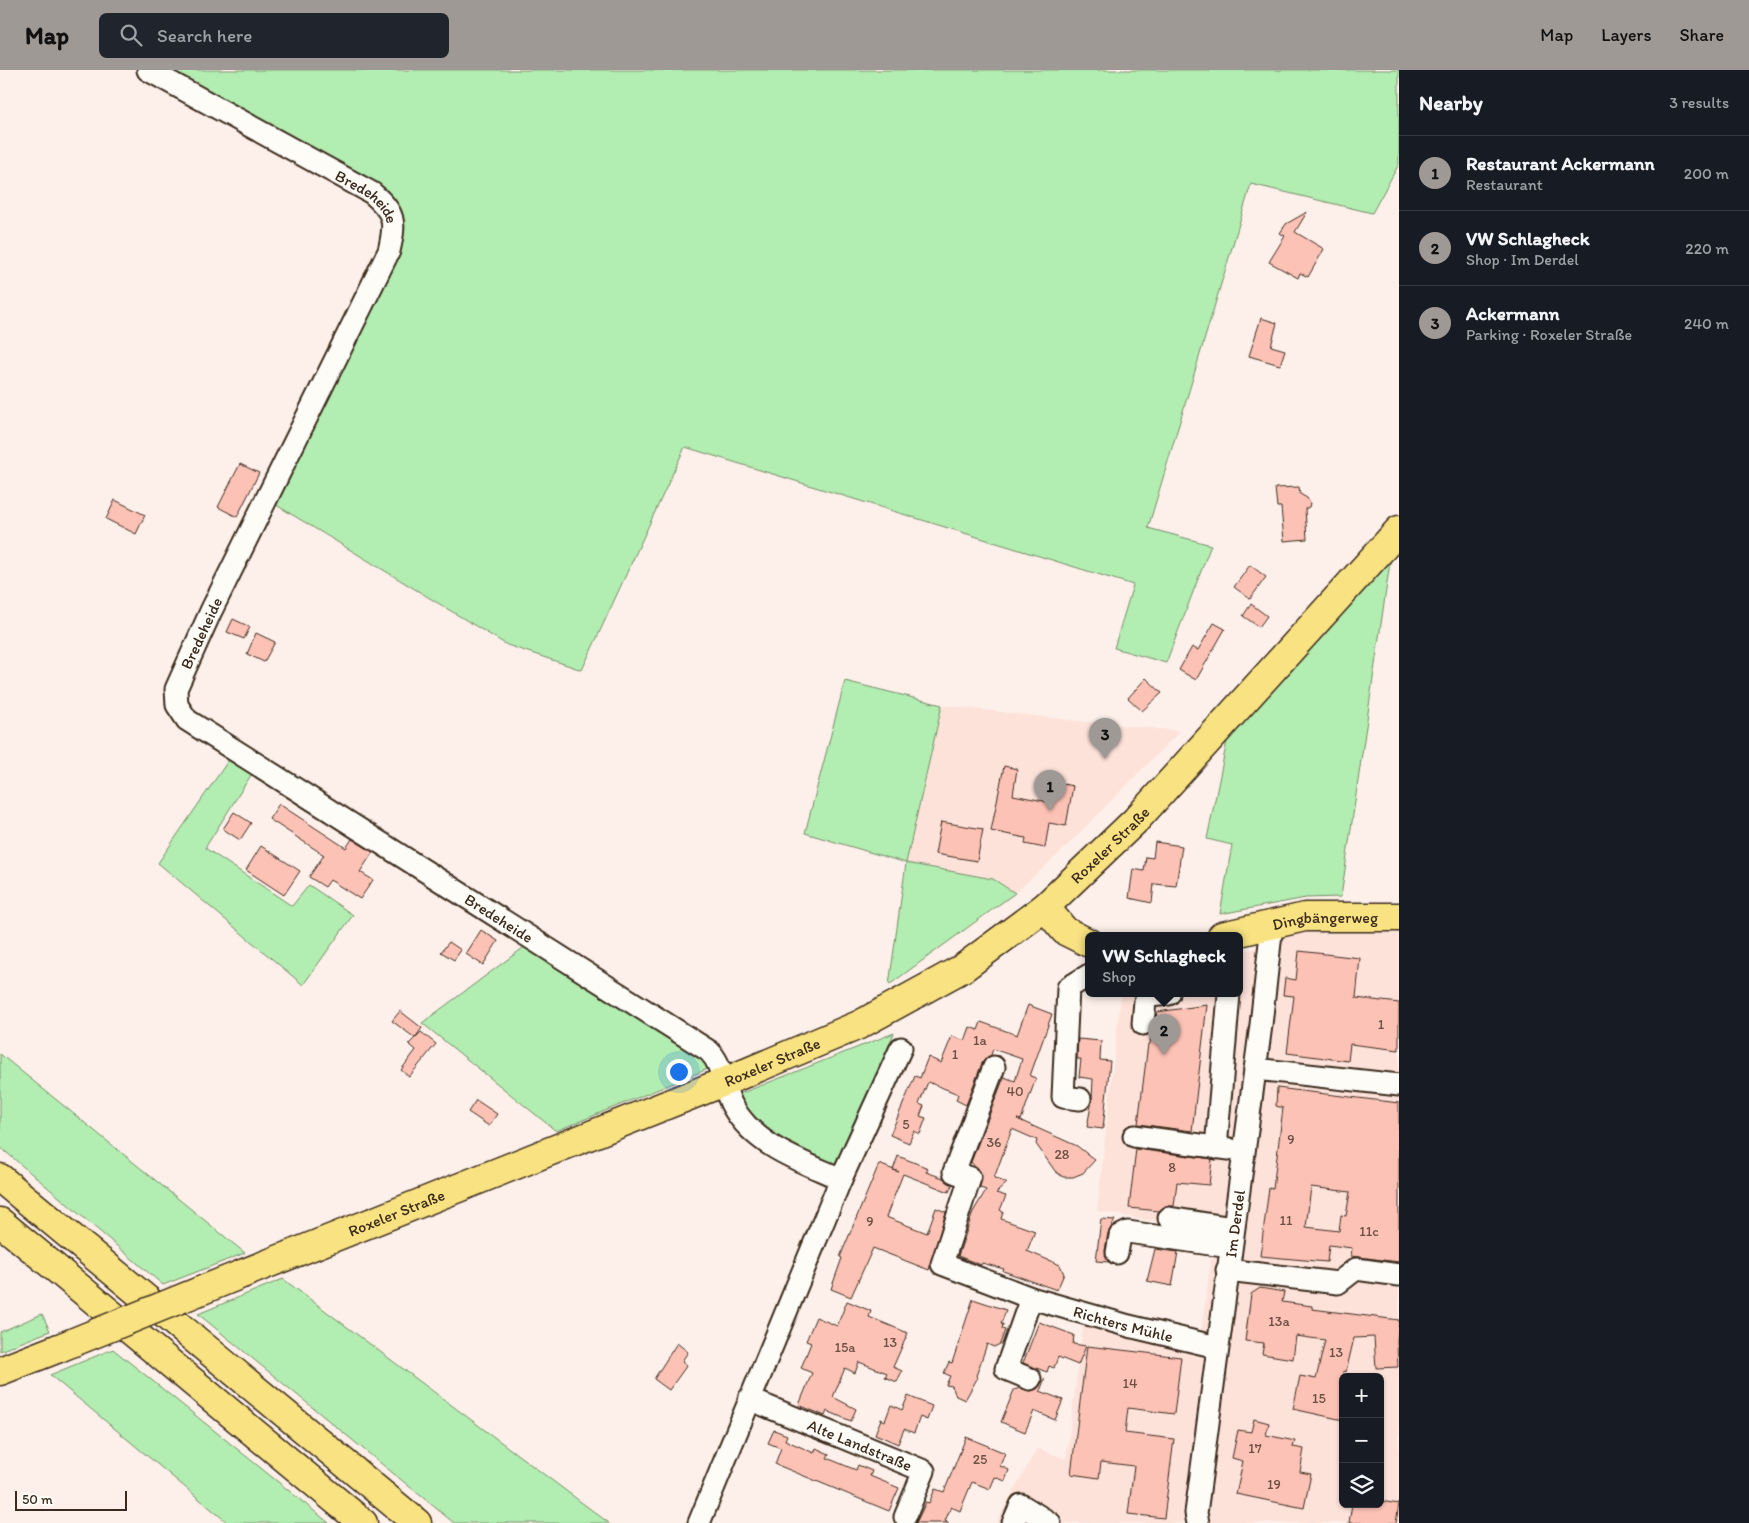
<!DOCTYPE html>
<meta charset="utf-8">
<style>
body{margin:0;font-family:Itim,sans-serif;background:#20242c;color:#f1f3f6}
.controls{position:absolute;right:15px;bottom:15px;display:grid;overflow:hidden;border-radius:8px;box-shadow:0 1px 4px #0004}
.controls button{width:45px;height:45px;display:grid;place-items:center;padding:0;border:0;border-bottom:1px solid #363941;background:#171b24;color:#f1f3f6;font:25px sans-serif}
.scale{position:absolute;left:15px;bottom:12px;width:112px;box-sizing:border-box;padding-left:5px;border:2px solid #3b2a1e;border-top:0;font-size:14px;line-height:18px;white-space:nowrap;color:#3b2a1e;-webkit-text-stroke:4px #fdfcf7;paint-order:stroke}
.you{position:absolute;left:678px;top:1001px;width:18px;height:18px;margin:-12px;border:4px solid #fff;border-radius:50%;background:#1a73e8;box-shadow:0 0 0 8px #1a73e833}
.badge{display:grid;place-items:center;width:32px;height:32px;border-radius:50%;background:#9f9995;color:#111;font-size:16px;font-weight:700}
.pin{position:absolute;translate:-50% -41px;filter:drop-shadow(0 1px 2px #0008)}
.pin::after{content:'';position:absolute;top:26px;width:18px;height:15px;background:inherit;clip-path:polygon(0 0,100% 0,50% 100%)}
.popup{position:absolute;left:1085px;top:862px;width:158px;height:65px;box-sizing:border-box;display:grid;place-content:center;border-radius:8px;background:#171b24;filter:drop-shadow(0 1px 4px #0005);font-size:16px;white-space:nowrap;color:#9ea1a6}
.popup b{font-size:19px;color:#f1f3f6}
.popup::after{content:'';position:absolute;left:50%;top:100%;margin-left:-10px;border:10px solid transparent;border-top-color:#171b24}
.list{margin:0;padding:0;list-style:none}
h2{display:flex;justify-content:space-between;align-items:center;height:65px;margin:0;padding:0 20px;font-size:21px}
h2 small{font-size:16px;font-weight:400;color:#9ea1a6}
.list li{display:grid;grid-template-columns:32px 1fr auto;gap:15px;align-items:center;box-sizing:border-box;height:75px;padding:0 20px;border-top:1px solid #363941}
.list b{display:block;font-size:19px;white-space:nowrap}
.list p{margin:0;font-size:16px;white-space:nowrap;color:#9ea1a6}
.list em{font-size:16px;font-style:normal;color:#9ea1a6}
.icon{flex:none;width:28px;height:28px;fill:none;stroke:currentColor;stroke-width:2;stroke-linecap:round;stroke-linejoin:round}
.map{position:relative;flex:none;width:1399px;height:1453px;overflow:hidden}
header{display:flex;align-items:center;gap:30px;box-sizing:border-box;height:70px;padding:0 25px;background:#9f9995;color:#111}
header strong{font-size:24px}
nav{display:flex;gap:28px;margin-inline-start:auto;font-size:18px}
.search{width:350px;height:45px;background:#20242c;display:flex;align-items:center;gap:12px;box-sizing:border-box;padding:0 18px;border-radius:8px;color:#9ea1a6;font-size:19px}
main{display:flex}
aside{flex:1;background:#171b24}
.map>svg:first-child{display:block}
</style>
<header>
<strong>Map</strong>
<div class="search"><svg class="icon" aria-label="search" viewBox="0 0 24 24"><circle cx="10" cy="10" r="6"/><path d="M15 15l6 6"/></svg>Search here</div>
<nav><a>Map</a><a>Layers</a><a>Share</a></nav>
</header>
<main>
<div class="map">
<svg width="1399" height="1453" viewBox="0 0 1399 1453">
<rect width="100%" height="100%" fill="#fdf0ea"/>
<filter id="ink" filterUnits="userSpaceOnUse"><feTurbulence type="fractalNoise" baseFrequency=".02" numOctaves="2"/><feDisplacementMap in="SourceGraphic" scale="10" xChannelSelector="R" yChannelSelector="G"/><feConvolveMatrix kernelMatrix="1 2 1 2 8 2 1 2 1" color-interpolation-filters="sRGB"/></filter>
<g filter="url(#ink)">
<g fill="#fde2da" fill-rule="evenodd">
<path d="M942 635 1078 651 1180 661 1061 782 1015 823 993 809 906 793Z"/>
<path d="M1309 855 1399 857V1453H996L1037 1378 1066 1389 1086 1235 1201 1261 1215 1162 1097 1141 1121 924H1239V882L1271 875ZM1343 1307H1380V1434H1343Z"/>
</g>
<g fill="#b2edb1" stroke="#768c68">
<path d="M171 0H1399V94L1372 143 1251 114 1148 458 1211 475 1166 593 1114 578 1133 515 685 377 582 600 507 575 273 433 398 174 401 141 377 115Z"/>
<path d="M1392 479 1341 827 1306 828 1220 844 1232 775 1207 769 1228 666Z"/>
<path d="M845 611 942 635 906 793 993 809 1015 823 889 915 906 793 805 763Z"/>
<path d="M230 688 253 702 205 778 292 836 309 815 353 845 303 915 158 793Z"/>
<path d="M527 875 720 994 556 1061 422 953Z"/>
<path d="M894 963 837 1098 762 1061 737 1025Z"/>
<path d="M0 984 245 1183 163 1215 0 1077Z"/>
<path d="M283 1209 609 1453H454L198 1244Z"/>
<path d="M42 1244 50 1261 0 1281V1262Z"/>
<path d="M113 1279 329 1453H228L50 1305Z"/>
</g>
<g fill="#fdc2b6" stroke="#3b2a1e" fill-rule="evenodd">
<path d="M1307 142 1295 162 1324 179 1308 207 1300 203 1298 208 1269 192 1285 166 1280 163 1286 154Z"/>
<path d="M1261 248 1277 253 1271 276 1285 280 1280 295 1249 286Z"/>
<path d="M240 394 259 403 237 447 218 437Z"/>
<path d="M1299 417 1300 424 1307 428 1310 433 1309 437 1305 439 1307 469 1284 471 1281 437H1277L1275 418Z"/>
<path d="M115 430 145 445 136 464 106 449Z"/>
<path d="M1250 495 1266 507 1250 529 1234 517Z"/>
<path d="M1251 534 1267 546 1259 557 1243 546Z"/>
<path d="M233 549 250 557 244 569 227 562Z"/>
<path d="M1214 553 1225 559 1196 610 1179 600 1192 577 1198 580Z"/>
<path d="M256 563 275 572 264 592 247 584Z"/>
<path d="M1146 608 1162 623 1142 641 1128 628Z"/>
<path d="M1004 696 1017 699 1013 725 1049 732 1053 712 1073 716 1066 756 1049 753 1045 778 1025 774 1026 768 991 761Z"/>
<path d="M279 734 346 778 352 769 373 782 360 802 373 810 360 829 330 810 325 817 309 807 324 785 269 749Z"/>
<path d="M234 742 251 753 240 770 223 759Z"/>
<path d="M941 752 983 759 977 791 935 784Z"/>
<path d="M1155 772 1182 776 1176 816 1154 814 1152 833 1129 828 1133 799 1144 801 1146 787 1153 788Z"/>
<path d="M261 776 300 801 284 825 246 800Z"/>
<path d="M481 860 498 871 483 895 466 884Z"/>
<path d="M449 872 461 880 454 890 441 882Z"/>
<path d="M1299 881 1360 888 1356 928 1399 933V980L1350 974 1348 991 1287 983 1294 926 1283 925 1285 908 1296 910Z"/>
<path d="M1028 935 1052 944 1030 1006 1036 1008 1021 1050 1017 1049 1077 1076 1095 1090 1083 1103 1073 1107H1063L1055 1101 1036 1074 1037 1070 1012 1059 994 1108 1007 1113 996 1123 1006 1126 1000 1140 1003 1142 1001 1149 1035 1161 1027 1181 1060 1195 1064 1204 1057 1220 1003 1201 1004 1199 982 1193 981 1195 958 1186 973 1142 986 1120 980 1118 982 1105 971 1092 1004 1007 1015 1011 1022 989 993 979 991 985 982 993 966 1035 956 1030 958 1024 928 1012 919 1034 924 1036 920 1046 926 1048 920 1064 914 1061 909 1073 890 1065 915 1006 920 1008 928 987 941 993 952 966 965 971 970 957 978 960 981 952 1017 965Z"/>
<path d="M1207 935 1192 1061 1138 1054 1148 974H1150L1151 963 1155 956 1157 942Z"/>
<path d="M400 941 422 958 415 968 392 951Z"/>
<path d="M421 962 436 974 409 1007 401 1000 416 980 409 974Z"/>
<path d="M1078 969 1101 971 1100 990 1110 991 1103 1059 1087 1057 1092 1030 1093 1009 1079 1007 1081 989H1077Z"/>
<path d="M1277 1018 1399 1033V1192L1351 1186 1352 1178 1329 1175 1327 1192 1260 1186 1269 1118 1273 1119 1283 1038 1276 1036ZM1311 1117 1350 1122 1346 1146 1341 1145 1339 1161 1306 1157Z"/>
<path d="M476 1030 497 1044 489 1056 468 1042Z"/>
<path d="M1136 1079 1212 1089 1209 1115 1177 1112 1174 1136H1165L1159 1141 1129 1138Z"/>
<path d="M898 1086 928 1098 926 1102 943 1108 952 1115 949 1122 903 1104 886 1147 927 1163 936 1138 946 1142 929 1200 873 1178 851 1227 831 1219 842 1188 840 1187 879 1094 899 1102 893 1100Z"/>
<path d="M1101 1149 1115 1150 1108 1163 1105 1181 1109 1192 1096 1191Z"/>
<path d="M1155 1179 1178 1182 1172 1216 1147 1211Z"/>
<path d="M1260 1218 1284 1222 1282 1232 1312 1236V1239L1399 1250 1397 1271 1398 1297 1376 1298 1374 1267 1354 1268 1346 1302 1343 1301V1350L1293 1339 1300 1306 1316 1309 1325 1270 1296 1266 1293 1289 1262 1284 1264 1273 1245 1271 1251 1224Z"/>
<path d="M973 1229 1006 1240 1001 1254H1003L1002 1259 1005 1260 1000 1274 994 1277 987 1274 976 1306 978 1307 965 1330 956 1326 952 1316 946 1315 950 1306 944 1303 949 1292 952 1293Z"/>
<path d="M847 1231 871 1241 869 1247 908 1263 893 1297 902 1301 897 1312 885 1307 887 1303 859 1292 855 1303 845 1298 833 1327 856 1339 851 1351 827 1341 825 1346 799 1335 812 1303 801 1298 811 1273 806 1271 816 1247 837 1256Z"/>
<path d="M1039 1252 1074 1265 1073 1274 1086 1276 1078 1295 1058 1287 1054 1298 1049 1296 1047 1302 1023 1293Z"/>
<path d="M677 1273 688 1282 682 1291 687 1295 669 1320 654 1309Z"/>
<path d="M1087 1276 1181 1287 1174 1344 1128 1338 1125 1363 1174 1369 1164 1448 1128 1444 1134 1396 1101 1392 1099 1408 1071 1404Z"/>
<path d="M1045 1308 1040 1321 1063 1330 1055 1350 1034 1341 1025 1362 1001 1352 1014 1320 1020 1318 1031 1321 1037 1319Z"/>
<path d="M908 1326 932 1336 927 1350 920 1347 914 1363 904 1359 898 1374 875 1364 881 1349 885 1351 891 1335 902 1340Z"/>
<path d="M1254 1349 1269 1353 1266 1365 1295 1371 1293 1377 1304 1379 1300 1402 1311 1404 1304 1438 1236 1424 1243 1391 1232 1388 1238 1360 1251 1362Z"/>
<path d="M774 1360 787 1365 785 1370 814 1383 816 1378 829 1384 827 1388 856 1400 858 1395 872 1401 870 1406 899 1418 889 1441 775 1394 781 1378 768 1373Z"/>
<path d="M966 1367 1005 1383 1000 1396 1009 1400 1005 1411 995 1407 990 1419 972 1412 960 1441 951 1437 945 1451 949 1453H916L926 1432 929 1433 935 1419 944 1422Z"/>
<path d="M1380 1431 1399 1434 1396 1453H1349L1352 1434H1380Z"/>
</g>
<g fill="none" stroke-linecap="round" stroke-linejoin="round">
<g stroke="#3b2a1e" stroke-width="25">
<g id="minor">
<path id="s1" d="M148 0 372 123C395 143 396 151 389 181L211 541 176 619 177 635 187 650 709 981C725 997 722 1019 733 1037 756 1077 801 1091 841 1109"/>
<path d="M1143 954 1145 931 1150 926 1169 924"/>
<path id="s2" d="M994 997 954 1102 970 1108 942 1194 1031 1228 1129 1256 1217 1277"/>
<path d="M1255 999 1399 1015"/>
<path d="M1080 1029 1063 1027 1068 918 1089 905"/>
<path d="M1134 1066 1229 1079"/>
<path d="M1216 1078 1229 924"/>
<path d="M1169 1148 1233 1158"/>
<path d="M1117 1183 1120 1166 1128 1162 1230 1177"/>
<path d="M1227 1200 1338 1213 1356 1199 1399 1205"/>
<path d="M1030 1309 1006 1299 1031 1228"/>
<path id="s3" d="M749 1329 924 1401 905 1447"/>
<path d="M699 1453 841 1109 901 978"/>
<path d="M1013 1453 1021 1435 1050 1453"/>
<path id="s4" d="M1198 1453 1196 1443 1261 955 1272 854"/>
</g>
</g>
<g stroke="#3b2a1e" stroke-width="31">
<g id="major">
<path d="M1045 837 1065 861 1089 873"/>
<path id="s5" d="M1222 866 1305 847H1399"/>
<path id="s6" d="M242 1204 724 1012 859 955 963 898 1045 837 1136 750 1399 460"/>
<path d="M0 1301 59 1278"/>
</g>
</g>
<g stroke="#3b2a1e" stroke-width="31">
<g id="highway">
<path d="M0 1108 417 1453"/>
<path d="M0 1152 363 1453"/>
</g>
</g>
<use href="#minor" stroke="#fdfcf7" stroke-width="21"/>
<use href="#major" stroke="#f8e281" stroke-width="28"/>
<use href="#highway" stroke="#f8e281" stroke-width="28"/>
<g stroke="#3b2a1e" stroke-width="31" stroke-linecap="butt">
<path id="major-bridge" d="M59 1278 242 1204"/>
</g>
<use href="#major-bridge" stroke="#f8e281" stroke-width="28"/>
</g>
</g>
<g text-anchor="middle" stroke-width="4" stroke-linejoin="round" paint-order="stroke">
<g font-size="14" fill="#6c5044">
<text x="1381" y="959">1</text>
<text x="980" y="975">1a</text>
<text x="955" y="989">1</text>
<text x="1015" y="1026">40</text>
<text x="906" y="1059">5</text>
<text x="1291" y="1074">9</text>
<text x="994" y="1077">36</text>
<text x="1062" y="1089">28</text>
<text x="1172" y="1102">8</text>
<text x="1286" y="1155">11</text>
<text x="870" y="1156">9</text>
<text x="1369" y="1166">11c</text>
<text x="1279" y="1256">13a</text>
<text x="890" y="1277">13</text>
<text x="845" y="1282">15a</text>
<text x="1336" y="1287">13</text>
<text x="1130" y="1318">14</text>
<text x="1319" y="1333">15</text>
<text x="1255" y="1383">17</text>
<text x="980" y="1394">25</text>
<text x="1274" y="1419">19</text>
</g>
<g font-size="16" fill="#3b2a1e" stroke="#fdfcf7">
<text dy="6" stroke="none"><textPath href="#s1" startOffset="254">Bredeheide</textPath></text>
<text transform="translate(201 563) rotate(-65)" y="6">Bredeheide</text>
<text dy="6" stroke="none"><textPath href="#s6" startOffset="976">Roxeler Straße</textPath></text>
<text dy="6" stroke="none"><textPath href="#s1" startOffset="1212">Bredeheide</textPath></text>
<text dy="6" stroke="none"><textPath href="#s5" startOffset="105">Dingbängerweg</textPath></text>
<text dy="6" stroke="none"><textPath href="#s6" startOffset="571">Roxeler Straße</textPath></text>
<text dy="6" stroke="none"><textPath href="#s6" startOffset="166">Roxeler Straße</textPath></text>
<text dy="6" stroke="none"><textPath href="#s4" startOffset="302">Im Derdel</textPath></text>
<text dy="6" stroke="none"><textPath href="#s2" startOffset="411">Richters Mühle</textPath></text>
<text dy="6" stroke="none"><textPath href="#s3" startOffset="120">Alte Landstraße</textPath></text>
</g>
</g>
</svg>
<div class="controls">
<button>+</button>
<button>−</button>
<button><svg class="icon" aria-label="layers" viewBox="0 0 24 24"><path d="M12 4l9 5-9 5-9-5zM3 14l9 5 9-5"/></svg></button>
</div>
<div class="scale">50 m</div>
<div class="you"></div>
<div class="pin badge" style="left:1050px;top:741px">1</div>
<div class="pin badge" style="left:1164px;top:985px">2</div>
<div class="popup"><b>VW Schlagheck</b>Shop</div>
<div class="pin badge" style="left:1105px;top:689px">3</div>
</div>
<aside>
<h2>Nearby<small>3 results</small></h2>
<ul class="list">
<li><span class="badge">1</span><div><b>Restaurant Ackermann</b><p>Restaurant</p></div><em>200 m</em></li>
<li><span class="badge">2</span><div><b>VW Schlagheck</b><p>Shop · Im Derdel</p></div><em>220 m</em></li>
<li><span class="badge">3</span><div><b>Ackermann</b><p>Parking · Roxeler Straße</p></div><em>240 m</em></li>
</ul>
</aside>
</main>
